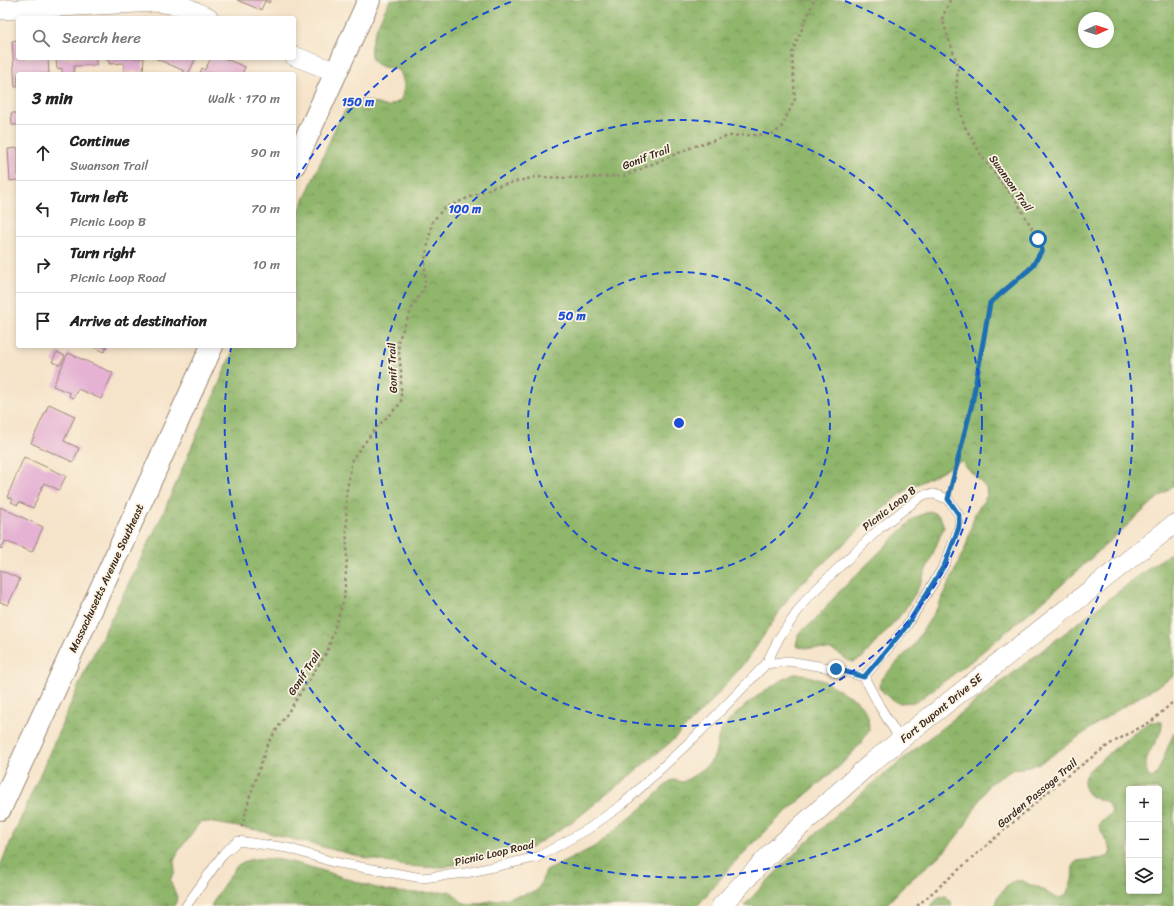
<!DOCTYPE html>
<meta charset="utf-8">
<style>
body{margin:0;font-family:Sriracha,sans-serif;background:#f2f2f2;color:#222}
.controls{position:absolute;right:12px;bottom:12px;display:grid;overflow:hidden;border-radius:4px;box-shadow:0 2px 6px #0003}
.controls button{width:36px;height:36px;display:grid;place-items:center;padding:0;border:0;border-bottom:1px solid #e0e0e0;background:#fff;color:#222;font:20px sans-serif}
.compass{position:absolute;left:1078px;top:12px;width:36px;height:36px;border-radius:50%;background:#fff;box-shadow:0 2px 6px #0003;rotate:87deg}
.stop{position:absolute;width:12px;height:12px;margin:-9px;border:3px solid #1f6fb2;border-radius:50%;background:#fff}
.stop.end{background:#1f6fb2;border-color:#fff;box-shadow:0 1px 4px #0008}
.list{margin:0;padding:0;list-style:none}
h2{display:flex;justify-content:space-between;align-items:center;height:52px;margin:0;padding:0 16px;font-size:17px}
h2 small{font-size:13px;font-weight:400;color:#767676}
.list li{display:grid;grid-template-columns:26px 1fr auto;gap:12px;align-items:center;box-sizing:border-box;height:56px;padding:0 16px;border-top:1px solid #e0e0e0}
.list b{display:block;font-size:15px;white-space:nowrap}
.list p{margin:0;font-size:13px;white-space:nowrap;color:#767676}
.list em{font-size:13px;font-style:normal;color:#767676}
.icon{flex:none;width:22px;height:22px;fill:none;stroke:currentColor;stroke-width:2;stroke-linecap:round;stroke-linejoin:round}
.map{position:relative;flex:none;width:1174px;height:906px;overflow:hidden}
.search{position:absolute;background:#fff;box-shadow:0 2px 6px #0003;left:16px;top:16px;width:280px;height:44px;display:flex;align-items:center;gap:10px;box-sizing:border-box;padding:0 14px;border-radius:4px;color:#767676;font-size:15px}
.panel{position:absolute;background:#fff;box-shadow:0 2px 6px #0003;left:16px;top:72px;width:280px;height:276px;border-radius:4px}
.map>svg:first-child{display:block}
</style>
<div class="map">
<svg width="1174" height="906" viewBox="0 0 1174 906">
<defs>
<pattern id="forest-crowns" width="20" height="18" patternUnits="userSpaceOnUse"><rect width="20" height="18" fill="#90b66c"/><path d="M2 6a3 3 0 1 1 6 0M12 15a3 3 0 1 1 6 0" fill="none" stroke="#779458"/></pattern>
</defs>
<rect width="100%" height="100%" fill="#fcf5e5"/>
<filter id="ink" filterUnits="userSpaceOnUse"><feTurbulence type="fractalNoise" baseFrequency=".025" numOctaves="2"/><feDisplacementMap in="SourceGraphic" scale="8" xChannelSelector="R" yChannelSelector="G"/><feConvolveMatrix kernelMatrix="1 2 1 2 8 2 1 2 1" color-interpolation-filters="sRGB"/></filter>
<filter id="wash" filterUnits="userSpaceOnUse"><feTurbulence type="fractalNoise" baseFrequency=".012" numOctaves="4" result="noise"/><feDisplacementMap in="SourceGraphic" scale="16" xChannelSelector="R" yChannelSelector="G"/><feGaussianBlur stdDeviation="0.9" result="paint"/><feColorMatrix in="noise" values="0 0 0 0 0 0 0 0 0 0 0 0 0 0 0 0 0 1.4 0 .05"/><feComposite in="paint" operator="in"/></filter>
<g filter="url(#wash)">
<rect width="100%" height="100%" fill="#f6e4ca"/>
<g fill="url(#forest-crowns)" stroke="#667045" fill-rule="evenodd">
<path d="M390 0H1174V485L1153 502 1055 591 970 662 916 702 898 703 889 698 880 689 881 679 913 646 939 605 966 546 975 513 987 496 986 488 961 461 905 491 868 521 792 593 750 656 711 702 671 742 576 819 531 848 439 868 405 866 358 856 257 830 201 821 178 852 174 861 175 872 170 880 177 897 175 906H0V866L86 669 161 518 235 346H294V223L337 124C354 95 356 97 387 107L400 101C405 91 405 80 399 70 392 68 384 68 378 65 358 55 384 13 390 0ZM1084 18H1108V42H1084Z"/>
<path d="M930 511 940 516 944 527 917 591 903 612 862 658 854 662 849 661 838 653 831 650 797 647 796 645 799 633 813 622 839 592 914 518Z"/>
<path d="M1174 551V676L1108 716 1047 759 1038 764 1012 770 989 784 964 827 946 850 906 884 885 906H744C813 829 896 763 978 700 1036 655 1095 610 1153 565Z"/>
<path d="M794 674H802L824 681 856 700 862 706 868 716 869 731 861 743 841 765 781 816 734 863 697 906H211C217 894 224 884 232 873 234 871 235 867 238 865 267 842 356 886 390 891 411 894 431 893 451 891 455 895 460 902 465 903 475 906 521 895 534 892L538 889 546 871 594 847 641 809 670 781 674 780 683 782C693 776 712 766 715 754 717 747 717 737 721 731 735 710 772 684 794 674Z"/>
<path d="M1149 722H1162C1163 737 1148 748 1146 763 1145 767 1147 772 1148 776L1152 778 1157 774 1174 732V906H996L997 898 1008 884 1015 881H1023L1032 886H1037L1054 897 1060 898 1066 895 1072 881 1073 867 1077 861 1104 858 1109 856 1111 851 1099 826C1101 819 1109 818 1112 811L1107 802 1090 796C1086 790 1082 784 1085 776 1088 770 1095 765 1100 761 1116 747 1132 734 1149 722ZM1129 789H1159V891H1129Z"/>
<path d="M946 896 951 902 952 906H931L939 897Z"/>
</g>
<g id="blocks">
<g fill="#e5b2d3">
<path d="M237 0H271L269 3 265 1 261 10Z"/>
<path d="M18 40V58H48L49 74H18V87H15L12 41Z"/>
<path d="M56 58H96V65L74 66V74H62V68L57 69Z"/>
<path d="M106 58H144L143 71 124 72V63L109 64V60H106Z"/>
<path d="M155 58H196L188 74H182L184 71Z"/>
<path d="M211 58H224L245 67 242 74 200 73 202 68 205 70Z"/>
<path d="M11 113H18V125H12Z"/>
<path d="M18 148V180L10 181 8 149Z"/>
<path d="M92 346H107L104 352Z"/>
<path d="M57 352 65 356 60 365 52 362Z"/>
<path d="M68 353 113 373 101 399 78 389 73 398 69 396 70 393 53 386Z"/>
<path d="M49 404 75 416 64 441 79 448 73 462 31 443Z"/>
<path d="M24 457 66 476 59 490 44 483 33 508 19 502 18 505 11 502 13 499 7 497Z"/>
<path d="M0 507 43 527 32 552 5 541 1 549 0 548Z"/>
<path d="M0 570 20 579 8 605 0 602Z"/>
</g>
</g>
</g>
<g filter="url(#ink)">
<use href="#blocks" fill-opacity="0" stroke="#988774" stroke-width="1"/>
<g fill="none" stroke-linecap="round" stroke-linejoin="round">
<g stroke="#988774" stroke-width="10">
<g id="lane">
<path d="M766 664 779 638 807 598 880 528 923 495 934 494 948 499 959 515V527L945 564 906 627 864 677"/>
<path d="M186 906 224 853 238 841 288 848 333 862 422 878 466 873 538 857 588 829 623 804 699 733 766 664 788 661 836 669 864 677 880 707 901 741"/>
</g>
</g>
<g stroke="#988774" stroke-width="20">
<g id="street">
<path d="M0 10 157 2 183 6 209 18"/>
<path d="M294 56 336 72"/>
<path d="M721 906 773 851 871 763 1174 524"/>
</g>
</g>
<g stroke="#988774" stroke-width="24">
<g id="secondary">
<path d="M294 165 369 0"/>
<path d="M0 809 212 346"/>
</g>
</g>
<g stroke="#988774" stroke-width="2.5" stroke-dasharray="3 3" stroke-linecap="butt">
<path d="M950 0 942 19 958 66 956 93 964 125 984 160 1017 202 1038 239 1042 250 1031 267 990 303 972 404 952 485"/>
<path d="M242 827 249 799 268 743 327 652 344 599 347 558 346 496 352 459 376 428 401 403V372L398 341 412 308 425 286V261L432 222 444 208 494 187 535 177 579 178 624 176 695 146 729 136 773 134 781 128 795 99 792 53 814 0"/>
<path d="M917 906 1064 778 1110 744 1152 721 1174 701"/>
</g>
<use href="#lane" stroke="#fff" stroke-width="9"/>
<use href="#street" stroke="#fff" stroke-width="19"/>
<use href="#secondary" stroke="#fff" stroke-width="22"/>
</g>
</g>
<g fill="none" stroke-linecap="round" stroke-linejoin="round" filter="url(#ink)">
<path stroke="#1f6fb2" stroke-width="5" d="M836 669 864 677 906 627 945 564 959 527V515L948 499 972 404 990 303 1032 267 1042 250 1038 239"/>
</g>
<g fill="none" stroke="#1d4ed8" stroke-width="2" stroke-dasharray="7 5">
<circle cx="679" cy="423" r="151"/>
<circle cx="679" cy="423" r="303"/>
<path d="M296 179A454 454 0 0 1 513 1M845 1A454 454 0 1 1 231 348"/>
</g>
<g text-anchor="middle" stroke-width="3.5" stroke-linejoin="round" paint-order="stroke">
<g font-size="11" fill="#3b2a1e" stroke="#fcf5e5">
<text transform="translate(646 157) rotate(-21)" y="4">Gonif Trail</text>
<text transform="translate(1011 183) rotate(55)" y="4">Swanson Trail</text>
<text transform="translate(392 368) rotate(-92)" y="4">Gonif Trail</text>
<text transform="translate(889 508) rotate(-38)" y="4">Picnic Loop B</text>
<text transform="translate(106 578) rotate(-65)" y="4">Massachusetts Avenue Southeast</text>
<text transform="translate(304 673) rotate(-57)" y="4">Gonif Trail</text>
<text transform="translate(941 708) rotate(-39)" y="4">Fort Dupont Drive SE</text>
<text transform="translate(1037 793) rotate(-40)" y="4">Garden Passage Trail</text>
<text transform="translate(494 853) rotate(-13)" y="4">Picnic Loop Road</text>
</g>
</g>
<circle cx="679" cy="423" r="6" fill="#1d4ed8" stroke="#fcf5e5" stroke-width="2"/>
<g font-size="12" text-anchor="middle" font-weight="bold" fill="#1d4ed8" stroke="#fcf5e5" stroke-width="3.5" stroke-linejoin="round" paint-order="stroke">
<text x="358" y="106">150 m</text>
<text x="465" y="213">100 m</text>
<text x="572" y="320">50 m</text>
</g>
</svg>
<div class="controls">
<button>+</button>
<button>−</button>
<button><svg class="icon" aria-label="layers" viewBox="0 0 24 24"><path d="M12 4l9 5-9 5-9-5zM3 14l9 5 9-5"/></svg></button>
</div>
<svg class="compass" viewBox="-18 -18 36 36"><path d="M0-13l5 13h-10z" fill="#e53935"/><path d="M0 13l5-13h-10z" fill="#767676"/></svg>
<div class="stop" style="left:1038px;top:239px"></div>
<div class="stop end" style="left:836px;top:669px"></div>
<div class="search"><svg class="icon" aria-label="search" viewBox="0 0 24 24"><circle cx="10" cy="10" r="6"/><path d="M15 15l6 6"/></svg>Search here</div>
<section class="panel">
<h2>3 min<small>Walk · 170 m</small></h2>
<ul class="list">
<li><svg class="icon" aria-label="ahead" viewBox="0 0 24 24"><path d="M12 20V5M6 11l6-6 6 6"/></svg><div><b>Continue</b><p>Swanson Trail</p></div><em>90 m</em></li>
<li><svg class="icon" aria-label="left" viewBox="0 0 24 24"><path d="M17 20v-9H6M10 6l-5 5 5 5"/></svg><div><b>Turn left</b><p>Picnic Loop B</p></div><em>70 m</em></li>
<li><svg class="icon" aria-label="right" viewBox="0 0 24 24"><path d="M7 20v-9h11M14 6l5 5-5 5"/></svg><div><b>Turn right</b><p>Picnic Loop Road</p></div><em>10 m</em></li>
<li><svg class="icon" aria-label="arrive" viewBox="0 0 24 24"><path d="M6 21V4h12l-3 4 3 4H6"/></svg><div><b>Arrive at destination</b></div></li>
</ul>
</section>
</div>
